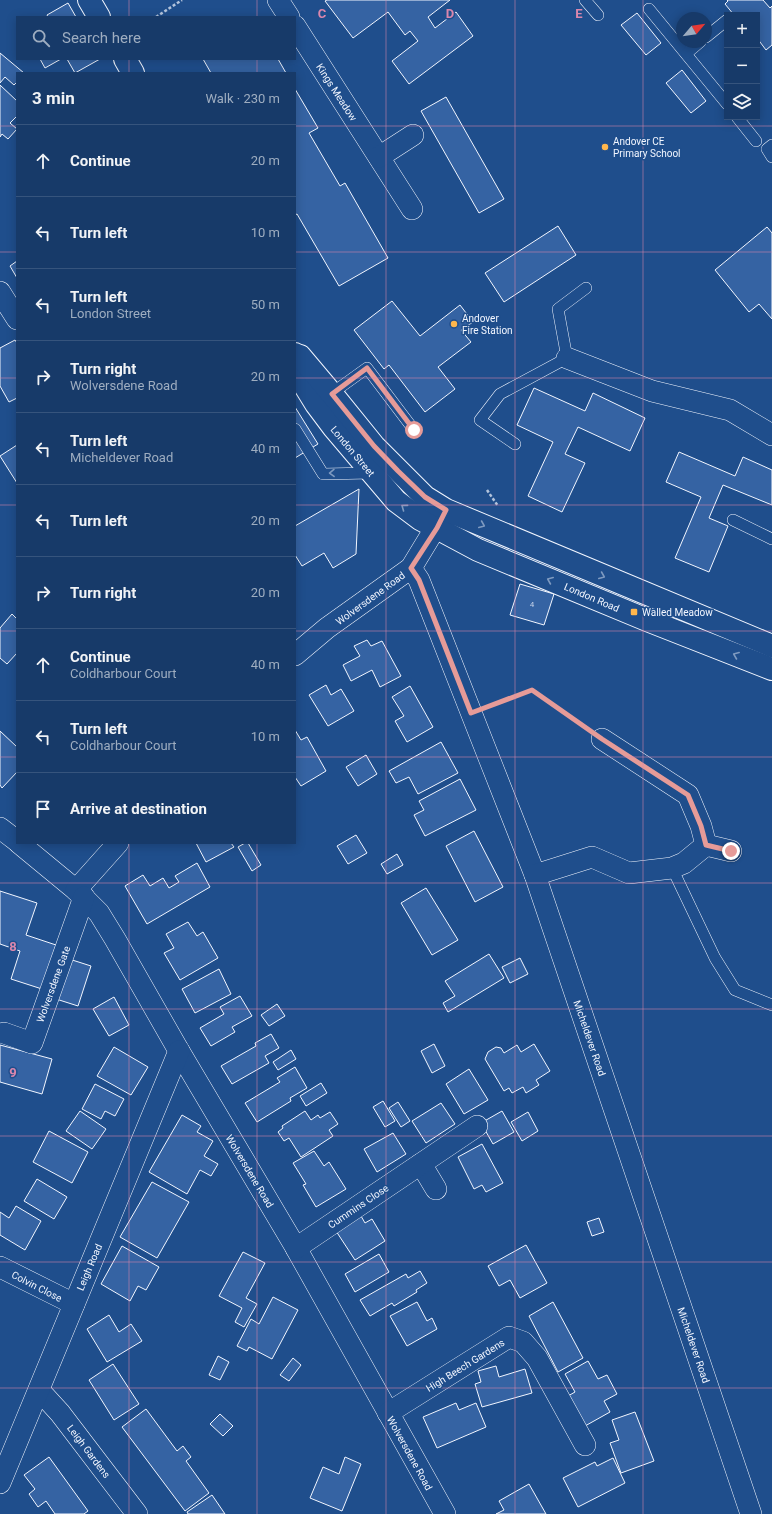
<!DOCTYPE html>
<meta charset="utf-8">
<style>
body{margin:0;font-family:Roboto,sans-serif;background:#20416f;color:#f1f3f6}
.controls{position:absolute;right:12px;top:12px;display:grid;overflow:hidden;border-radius:0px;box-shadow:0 2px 10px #0003}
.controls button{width:36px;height:36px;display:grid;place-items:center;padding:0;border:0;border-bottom:1px solid #36547d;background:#173a69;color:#f1f3f6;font:20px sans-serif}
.compass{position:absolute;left:676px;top:12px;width:36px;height:36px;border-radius:50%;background:#173a69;box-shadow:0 2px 10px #0003;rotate:61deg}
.stop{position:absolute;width:12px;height:12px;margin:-9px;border:3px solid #e69b98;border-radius:50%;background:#fff}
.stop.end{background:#e69b98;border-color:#fff;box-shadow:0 1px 4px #0008}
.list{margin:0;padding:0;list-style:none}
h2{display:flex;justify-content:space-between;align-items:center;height:52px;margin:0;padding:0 16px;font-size:17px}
h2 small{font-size:13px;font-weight:400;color:#9eadc0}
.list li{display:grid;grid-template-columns:26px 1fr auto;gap:12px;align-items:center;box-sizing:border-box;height:72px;padding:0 16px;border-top:1px solid #36547d}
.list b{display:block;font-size:15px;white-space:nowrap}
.list p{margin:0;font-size:13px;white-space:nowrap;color:#9eadc0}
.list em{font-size:13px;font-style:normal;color:#9eadc0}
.icon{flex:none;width:22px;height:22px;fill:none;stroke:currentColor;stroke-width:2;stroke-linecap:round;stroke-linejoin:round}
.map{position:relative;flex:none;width:772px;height:1514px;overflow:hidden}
.search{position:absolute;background:#173a69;box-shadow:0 2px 10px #0003;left:16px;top:16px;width:280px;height:44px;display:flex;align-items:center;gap:10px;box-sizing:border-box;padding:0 14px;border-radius:0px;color:#9eadc0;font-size:15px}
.panel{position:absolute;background:#173a69;box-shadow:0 2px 10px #0003;left:16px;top:72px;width:280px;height:772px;border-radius:0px}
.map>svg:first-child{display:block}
</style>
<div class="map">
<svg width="772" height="1514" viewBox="0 0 772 1514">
<rect width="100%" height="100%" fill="#1f4e8c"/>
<g fill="#3563a3" stroke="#f2f6ff">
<path d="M327 0H450L428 17 435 28 456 12 473 36 409 84 392 61 418 41 410 31 405 35 388 12 353 38 325 1Z"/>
<path d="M727 0H763L770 8 772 6V45L766 50 757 38V15H734L725 4 728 1Z"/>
<path d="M68 3 76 17H48L47 15Z"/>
<path d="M637 13 661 43 646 55 621 25Z"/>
<path d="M0 53 24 73H17V82L14 85 5 77 0 83Z"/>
<path d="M40 59H61L45 68Z"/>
<path d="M67 59H100L75 73Z"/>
<path d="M203 59H278L286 73H211Z"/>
<path d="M682 70 706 101 691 113 666 83Z"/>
<path d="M0 85 17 101V116L10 123 17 129 8 139 2 134 0 137Z"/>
<path d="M295 89 318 128 309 133 340 186 345 183 388 258 339 286 297 214 295 215Z"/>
<path d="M446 97 504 199 479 213 421 111Z"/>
<path d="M558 226 576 255 504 302 485 273Z"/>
<path d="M767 227 772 233V319L759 304 749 312 715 270Z"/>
<path d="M17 261V278L10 266Z"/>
<path d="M392 301 420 336 460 305 473 322 461 330 471 342 438 367 455 389 425 412 389 365 384 369 354 330Z"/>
<path d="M15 340 17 343V398L9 402 0 386V348Z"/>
<path d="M534 388 585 411 593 393 645 418 630 451 578 427 565 454 585 463 562 512 528 496 553 442 517 425Z"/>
<path d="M295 407 318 444 295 458Z"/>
<path d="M17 445V483L0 456Z"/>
<path d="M679 452 735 476 743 457 772 470V505L723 485 709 518 728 526 709 572 675 558 701 497 666 482Z"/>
<path d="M359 489 356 554 333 568 324 553 302 566 295 555V526Z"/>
<path d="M520 584 554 594 544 625 510 615Z"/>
<path d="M12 614 17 619V653L7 664 0 658V628Z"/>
<path d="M367 640 371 646 382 641 401 676 380 687 372 670 351 681 343 665 360 656 354 646Z"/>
<path d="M326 685 331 695 341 689 354 711 328 726 309 695Z"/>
<path d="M410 686 433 727 407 742 395 721 404 716 392 697Z"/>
<path d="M295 730 301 740 307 737 326 771 301 786 295 777Z"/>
<path d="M0 731 17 747V772L2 788 0 785Z"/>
<path d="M441 742 458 773 418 794 409 777 396 783 389 771Z"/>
<path d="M366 755 377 774 358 786 346 767Z"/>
<path d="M460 779 476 810 425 836 414 815 424 810 419 801Z"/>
<path d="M474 831 503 887 475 902 446 846Z"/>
<path d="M356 835 367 853 348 864 337 846Z"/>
<path d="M196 843H231L234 847 206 862Z"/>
<path d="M245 843H248L261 865 252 871 238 847Z"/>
<path d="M397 854 403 865 387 874 381 864Z"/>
<path d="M197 863 210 887 147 924 125 886 143 875 150 886 163 878 169 888 179 882 175 876Z"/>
<path d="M426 888 458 940 432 955 401 903Z"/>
<path d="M0 891 37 903 26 935 56 945 42 989 11 979 20 951 0 944Z"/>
<path d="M188 922 197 936 203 932 218 958 180 980 164 953 174 948 166 934Z"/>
<path d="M489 954 504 978 448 1012 443 1003 455 996 445 981Z"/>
<path d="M66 958 91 966 78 1006 53 998Z"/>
<path d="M520 958 528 974 510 983 502 967Z"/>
<path d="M219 969 231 994 195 1013 182 989Z"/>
<path d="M240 996 252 1016 232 1027 235 1032 211 1046 200 1028 224 1014 220 1007Z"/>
<path d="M114 997 129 1025 109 1036 93 1009Z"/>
<path d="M277 1004 285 1016 269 1026 261 1015Z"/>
<path d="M271 1034 279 1048 265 1056 269 1063 232 1084 221 1066 256 1046 255 1043Z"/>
<path d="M434 1044 445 1066 432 1073 421 1051Z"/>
<path d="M534 1044 550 1071 536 1080 539 1085 526 1093 523 1087 512 1093 509 1088 504 1091 485 1059 488 1052 496 1047 501 1048 504 1053 517 1045 521 1052Z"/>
<path d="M0 1045 52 1059 42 1094 0 1082Z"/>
<path d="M114 1047 148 1067 131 1095 97 1076Z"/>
<path d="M291 1050 296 1059 278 1070 273 1062Z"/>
<path d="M295 1067 307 1088 290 1098 291 1101 257 1122 245 1103 280 1082 277 1078Z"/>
<path d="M469 1069 488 1100 464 1114 446 1084Z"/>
<path d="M321 1083 327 1093 306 1106 300 1096Z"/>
<path d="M95 1084 124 1099 115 1116 105 1111 101 1119 82 1109Z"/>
<path d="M383 1101 395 1121 385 1127 373 1107Z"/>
<path d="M398 1102 410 1121 401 1127 389 1108Z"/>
<path d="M441 1103 455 1124 426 1143 412 1121Z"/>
<path d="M80 1111 106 1129 92 1149 66 1131Z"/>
<path d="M305 1111 311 1120 318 1115 320 1118 330 1112 338 1124 329 1130 333 1136 301 1157 289 1138 284 1141 278 1132 283 1128 282 1126Z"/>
<path d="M502 1111 514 1132 493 1144 481 1123Z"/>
<path d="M528 1112 538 1131 522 1141 511 1122Z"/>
<path d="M182 1115 201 1126 197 1132 213 1141 204 1156 218 1164 211 1176 200 1170 187 1194 149 1172Z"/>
<path d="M49 1131 88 1152 72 1183 33 1162Z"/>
<path d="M393 1133 406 1154 377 1172 364 1149Z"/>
<path d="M482 1144 503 1183 486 1192 482 1185 474 1189 458 1157Z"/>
<path d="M314 1151 324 1166 329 1162 346 1189 316 1207 303 1185 306 1184 293 1163Z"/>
<path d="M37 1179 67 1197 54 1219 24 1201Z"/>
<path d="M152 1182 189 1202 157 1258 120 1237Z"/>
<path d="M16 1206 41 1221 25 1250 0 1235V1212L9 1218Z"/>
<path d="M361 1216 365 1223 372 1219 385 1241 355 1260 336 1231Z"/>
<path d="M599 1218 604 1232 592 1236 587 1222Z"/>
<path d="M526 1245 547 1283 520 1298 510 1280 499 1286 488 1266Z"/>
<path d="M122 1246 159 1267 146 1290 138 1286 130 1301 101 1284Z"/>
<path d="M243 1252 265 1263 246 1298 257 1304 244 1327 235 1322 242 1308 219 1296Z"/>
<path d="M379 1254 389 1272 355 1292 345 1274Z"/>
<path d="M420 1271 427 1283 416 1290 417 1292 394 1306 392 1303 370 1316 360 1300 406 1274 408 1278Z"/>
<path d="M273 1297 298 1310 272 1359 249 1347 247 1351 237 1346 251 1319 259 1324Z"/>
<path d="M417 1302 427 1321 432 1318 437 1329 407 1346 390 1316Z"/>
<path d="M553 1302 583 1358 558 1372 529 1316Z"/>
<path d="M109 1315 119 1332 131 1324 142 1341 107 1362 87 1329Z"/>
<path d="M218 1356 229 1362 220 1380 209 1375Z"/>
<path d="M293 1358 301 1365 289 1381 280 1375Z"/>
<path d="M588 1361 598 1379 607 1375 617 1394 604 1401 610 1412 585 1426 568 1396 575 1392 565 1374Z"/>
<path d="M113 1364 139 1404 114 1420 89 1380Z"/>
<path d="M496 1366 499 1377 525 1369 532 1393 482 1407 475 1384 481 1382 478 1371Z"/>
<path d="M456 1403 459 1410 476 1403 486 1427 437 1448 423 1417Z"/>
<path d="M146 1409 177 1451 183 1446 191 1457 186 1461 209 1493 185 1511 122 1427Z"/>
<path d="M635 1412 654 1461 621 1473 610 1443 619 1440 612 1420Z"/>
<path d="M220 1414 233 1426 223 1436 210 1424Z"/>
<path d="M49 1457 88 1511 84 1514H55L46 1501 38 1507 29 1494 35 1489 24 1475Z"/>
<path d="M345 1457 361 1464 342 1511 310 1498 323 1467 339 1474Z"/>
<path d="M613 1458 625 1483 578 1507 563 1478 595 1462 597 1466Z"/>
<path d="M529 1484 546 1514H496L504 1510 499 1501Z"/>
<path d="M212 1495 225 1514H188L187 1512Z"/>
</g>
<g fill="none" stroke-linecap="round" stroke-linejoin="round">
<g stroke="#f2f6ff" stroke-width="12">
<g id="service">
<path d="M585 0 598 15"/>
<path d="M649 9 727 104"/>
<path d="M706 37 727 20"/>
<path d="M687 53 700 42"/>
<path d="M737 117 756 141"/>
<path d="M772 145 767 149 772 157"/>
<path d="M328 396 367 368 414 430"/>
<path d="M295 429 323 474 371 473"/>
<path d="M515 444 480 420 500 394 567 358 558 309 586 288"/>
<path d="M733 520 772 539"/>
<path d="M672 868 715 958 735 990 772 1005"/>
</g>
</g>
<g stroke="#f2f6ff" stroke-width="22">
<g id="minor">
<path d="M278 0 289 17"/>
<path d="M295 26 412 209"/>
<path d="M379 157 413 135"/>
<path d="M0 292 17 319"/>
<path d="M567 358 652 391 730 410 772 435"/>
<path d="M411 568 419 580 535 875 751 1514"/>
<path d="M295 655 327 628 411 568 445 512"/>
<path d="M0 828 17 841"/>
<path d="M19 843 76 890"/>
<path d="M118 843 76 890 99 913 115 939 179 1051 296 1248 445 1514"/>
<path d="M706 845 731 851"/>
<path d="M535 875 592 857 629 873 672 868 684 863 706 845 701 826 688 795 602 739"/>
<path d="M4 1033 32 1043 84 897"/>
<path d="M421 1164 436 1189"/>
<path d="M296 1248 477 1126"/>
<path d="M0 1267 74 1304"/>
<path d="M39 1390 60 1413 137 1514"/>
<path d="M388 1413 509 1337 523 1342 537 1358 585 1445"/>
<path d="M0 1483 179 1051"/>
</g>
</g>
<g stroke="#f2f6ff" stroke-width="24">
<g id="tertiary">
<path d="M89 0 99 17"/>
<path d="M125 59 133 73"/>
<path d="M295 354 300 378 316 404 334 428 396 501 420 519 478 550 647 620 772 669"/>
<path d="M300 356 332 394 374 446 425 497 446 510 772 646"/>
</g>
</g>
<g stroke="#b3c4dc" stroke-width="2.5" stroke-dasharray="3 2" stroke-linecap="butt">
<path d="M156 17 182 0"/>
<path d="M487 490 498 506"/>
<path d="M492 705 532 690 584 726"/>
</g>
<use href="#service" stroke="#1f4e8c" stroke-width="11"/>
<use href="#minor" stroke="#1f4e8c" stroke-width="21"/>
<use href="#tertiary" stroke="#1f4e8c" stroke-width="22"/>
</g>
<defs><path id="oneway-chevron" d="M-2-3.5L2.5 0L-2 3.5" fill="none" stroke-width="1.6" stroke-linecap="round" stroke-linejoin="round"/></defs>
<g stroke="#7e9ac0">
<use href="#oneway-chevron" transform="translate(332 473) rotate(179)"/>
<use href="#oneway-chevron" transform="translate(404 507) rotate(-144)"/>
<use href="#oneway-chevron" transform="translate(482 525) rotate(23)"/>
<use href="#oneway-chevron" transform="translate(602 576) rotate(23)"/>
<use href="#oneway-chevron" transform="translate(550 580) rotate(-157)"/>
<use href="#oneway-chevron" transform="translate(736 655) rotate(-158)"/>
</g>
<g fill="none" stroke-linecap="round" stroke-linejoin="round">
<path stroke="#e69b98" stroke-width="5" d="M414 430 367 368 332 394 374 446 398 471 425 497 446 510 437 528 411 568 419 580 471 713 532 690 602 739 688 795 701 826 706 845 731 851"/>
</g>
<path fill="none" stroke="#da87ad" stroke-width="1" stroke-opacity="0.55" d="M129 0V17M257 0V17M386 0V1514M515 0V1514M643 0V1514M129 59V73M257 59V73M0 126H17M295 126H772M0 252H17M295 252H772M0 378H17M295 378H772M0 505H17M295 505H772M0 631H17M295 631H772M0 757H17M295 757H772M129 843V1514M257 843V1514M0 883H772M0 1009H772M0 1136H772M0 1262H772M0 1388H772"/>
<g fill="#ffb74d" stroke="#1f4e8c" stroke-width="1.5">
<circle cx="605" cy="147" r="4"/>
<circle cx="454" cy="324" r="4"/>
<rect x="630" y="608" width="8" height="8" rx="2"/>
</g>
<g text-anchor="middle" stroke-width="3" stroke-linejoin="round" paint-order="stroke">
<g font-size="8" fill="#c3d1e8">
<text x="532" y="607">4</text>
</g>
<g font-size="10" fill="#f2f6ff" stroke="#1f4e8c">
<text transform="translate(337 92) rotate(57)" y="4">Kings Meadow</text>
<text transform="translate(353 451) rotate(50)" y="4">London Street</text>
<text transform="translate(592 597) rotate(23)" y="4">London Road</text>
<text transform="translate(370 598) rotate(-36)" y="4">Wolversdene Road</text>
<text transform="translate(53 984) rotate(-70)" y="4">Wolversdene Gate</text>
<text transform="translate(590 1038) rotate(71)" y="4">Micheldever Road</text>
<text transform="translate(250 1171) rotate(59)" y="4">Wolversdene Road</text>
<text transform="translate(358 1206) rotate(-34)" y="4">Cummins Close</text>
<text transform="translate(89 1267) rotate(-67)" y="4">Leigh Road</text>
<text transform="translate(37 1286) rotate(27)" y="4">Colvin Close</text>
<text transform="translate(694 1345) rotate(71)" y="4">Micheldever Road</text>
<text transform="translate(465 1365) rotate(-32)" y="4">High Beech Gardens</text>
<text transform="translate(89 1451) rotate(53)" y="4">Leigh Gardens</text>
<text transform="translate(410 1453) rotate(61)" y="4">Wolversdene Road</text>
</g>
<g font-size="10" fill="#f2f6ff" stroke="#1f4e8c" text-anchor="start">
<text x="613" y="145">Andover CE<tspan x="613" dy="12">Primary School</tspan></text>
<text x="462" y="322">Andover<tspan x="462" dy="12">Fire Station</tspan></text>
<text x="642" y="616">Walled Meadow</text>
</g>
</g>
<g font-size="13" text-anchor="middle" font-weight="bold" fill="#da87ad" stroke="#1f4e8c" stroke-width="3" stroke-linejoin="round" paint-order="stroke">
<text x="322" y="18">C</text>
<text x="450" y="18">D</text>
<text x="579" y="18">E</text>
<text x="13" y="951">8</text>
<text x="13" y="1077">9</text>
</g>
</svg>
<div class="controls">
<button>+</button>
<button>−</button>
<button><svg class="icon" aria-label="layers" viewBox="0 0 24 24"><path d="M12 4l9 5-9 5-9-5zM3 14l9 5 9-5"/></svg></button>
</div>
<svg class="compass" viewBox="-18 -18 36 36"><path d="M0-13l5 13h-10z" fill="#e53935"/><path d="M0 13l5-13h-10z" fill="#9eadc0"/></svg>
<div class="stop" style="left:414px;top:430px"></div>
<div class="stop end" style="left:731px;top:851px"></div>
<div class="search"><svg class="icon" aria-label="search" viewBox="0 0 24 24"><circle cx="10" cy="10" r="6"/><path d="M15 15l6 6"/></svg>Search here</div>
<section class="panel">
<h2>3 min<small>Walk · 230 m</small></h2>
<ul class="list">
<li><svg class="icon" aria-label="ahead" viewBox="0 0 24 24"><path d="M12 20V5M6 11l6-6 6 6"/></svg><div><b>Continue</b></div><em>20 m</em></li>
<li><svg class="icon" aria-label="left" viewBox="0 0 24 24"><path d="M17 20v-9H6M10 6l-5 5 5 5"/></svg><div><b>Turn left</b></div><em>10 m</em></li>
<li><svg class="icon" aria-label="left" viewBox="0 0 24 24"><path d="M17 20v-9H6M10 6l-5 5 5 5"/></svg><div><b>Turn left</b><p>London Street</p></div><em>50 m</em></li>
<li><svg class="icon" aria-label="right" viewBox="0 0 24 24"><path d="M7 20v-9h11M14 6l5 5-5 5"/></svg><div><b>Turn right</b><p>Wolversdene Road</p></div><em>20 m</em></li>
<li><svg class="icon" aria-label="left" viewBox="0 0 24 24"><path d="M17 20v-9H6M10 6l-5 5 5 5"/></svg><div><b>Turn left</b><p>Micheldever Road</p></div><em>40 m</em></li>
<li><svg class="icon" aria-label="left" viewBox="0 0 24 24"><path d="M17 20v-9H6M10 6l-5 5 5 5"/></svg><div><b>Turn left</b></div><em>20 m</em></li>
<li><svg class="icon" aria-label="right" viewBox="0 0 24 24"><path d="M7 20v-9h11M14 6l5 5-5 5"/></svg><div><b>Turn right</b></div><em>20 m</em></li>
<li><svg class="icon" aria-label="ahead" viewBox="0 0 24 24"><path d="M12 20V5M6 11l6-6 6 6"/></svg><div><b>Continue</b><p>Coldharbour Court</p></div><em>40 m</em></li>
<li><svg class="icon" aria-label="left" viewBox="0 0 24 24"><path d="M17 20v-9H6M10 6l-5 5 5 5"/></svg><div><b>Turn left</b><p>Coldharbour Court</p></div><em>10 m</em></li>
<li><svg class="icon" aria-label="arrive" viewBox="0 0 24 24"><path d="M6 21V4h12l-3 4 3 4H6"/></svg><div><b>Arrive at destination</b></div></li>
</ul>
</section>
</div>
